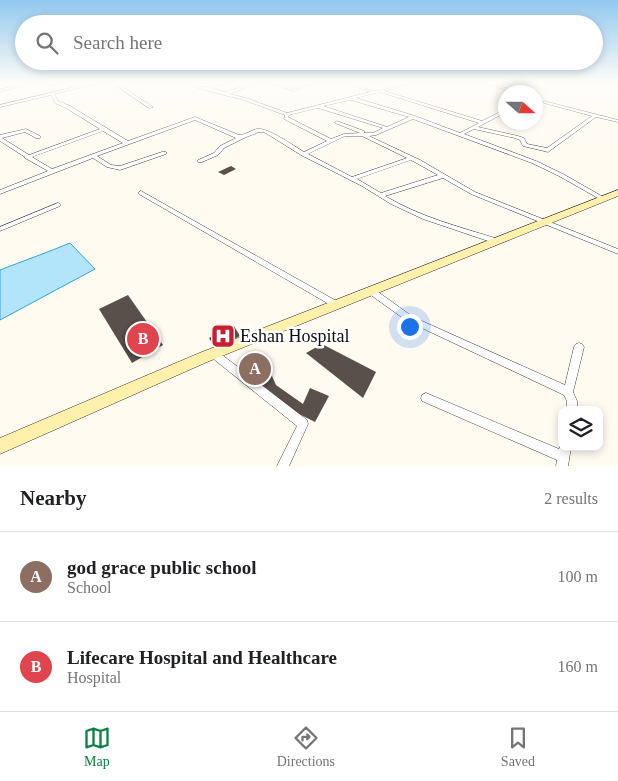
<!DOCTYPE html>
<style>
body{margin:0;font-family:Georgia,serif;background:#f6f6f6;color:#202124}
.controls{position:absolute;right:15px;bottom:15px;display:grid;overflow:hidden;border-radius:10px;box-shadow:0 2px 8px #0003}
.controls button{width:45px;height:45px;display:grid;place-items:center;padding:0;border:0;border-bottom:1px solid #e0e0e0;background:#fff;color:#202124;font:25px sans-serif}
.compass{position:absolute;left:498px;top:85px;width:45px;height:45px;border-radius:50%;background:#fff;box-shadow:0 2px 8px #0003;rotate:111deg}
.you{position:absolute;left:409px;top:326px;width:18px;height:18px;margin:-12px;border:4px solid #fff;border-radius:50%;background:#1a73e8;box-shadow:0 0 0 8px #1a73e833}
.badge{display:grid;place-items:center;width:32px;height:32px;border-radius:50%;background:#0b8043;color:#fff;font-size:16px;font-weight:700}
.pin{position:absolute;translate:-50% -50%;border:2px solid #fff;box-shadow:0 1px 5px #0006}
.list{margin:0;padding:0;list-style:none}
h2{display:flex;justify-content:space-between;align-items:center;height:65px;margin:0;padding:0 20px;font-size:21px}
h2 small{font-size:16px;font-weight:400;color:#757577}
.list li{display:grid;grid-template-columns:32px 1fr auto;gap:15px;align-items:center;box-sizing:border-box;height:90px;padding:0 20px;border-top:1px solid #e0e0e0}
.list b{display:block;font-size:19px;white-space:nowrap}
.list p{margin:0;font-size:16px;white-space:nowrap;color:#757577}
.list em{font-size:16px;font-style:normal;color:#757577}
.icon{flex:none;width:28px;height:28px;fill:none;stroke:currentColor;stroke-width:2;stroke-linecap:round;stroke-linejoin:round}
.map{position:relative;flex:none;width:618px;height:466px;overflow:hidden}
.search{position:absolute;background:#fff;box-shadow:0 2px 8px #0003;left:15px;right:15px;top:15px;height:55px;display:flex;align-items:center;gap:12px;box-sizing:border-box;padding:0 18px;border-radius:28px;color:#757577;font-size:19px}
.sheet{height:245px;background:#fff}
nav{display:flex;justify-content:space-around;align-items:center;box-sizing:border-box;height:70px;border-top:1px solid #e0e0e0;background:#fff;font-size:14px;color:#757577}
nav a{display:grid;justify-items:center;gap:2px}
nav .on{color:#0b8043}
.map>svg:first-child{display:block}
</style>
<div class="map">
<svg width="618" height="466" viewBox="0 0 618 466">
<rect width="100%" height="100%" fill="#fffbf1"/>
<path fill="#b2e5fa" stroke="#34a2d6" d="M70 243 95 269 0 320V270C23 261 46 253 70 243Z"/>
<g fill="#594f4b">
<path d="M231 166 236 169 224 175 218 172Z"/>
<path d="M128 295 163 345 132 363 99 309Z"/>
<path d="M234 326 240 336 215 348 209 338Z"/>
<path d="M322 344 376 372 363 398 306 353Z"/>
<path d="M253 360 272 376 276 385 303 404 310 388 329 396 315 422 299 414 239 370Z"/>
</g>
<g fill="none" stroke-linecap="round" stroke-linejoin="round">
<g stroke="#424242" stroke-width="1">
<g id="minor">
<path d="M21 84H27L0 92V90Z"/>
<path d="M54 84H60L53 86 52 85Z"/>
<path d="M88 84H94L54 94 58 101 70 106 128 141 195 117 239 135C246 135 251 130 257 129 267 127 294 146 304 152L327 141 284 119 285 115 244 100 204 90 188 84C194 84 199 87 205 87 210 87 216 84 222 84L211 88 225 92 250 84V86L230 94 246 98 287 113 370 92 350 84C359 84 366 91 374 91 383 92 399 84 411 84L384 91 482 121 506 109V112L478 127 518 136 524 138 527 144 547 148 592 116 544 103V101L618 120V122L596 117 548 152 523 146 520 140 515 138 474 129 464 134 536 161 563 174 605 198 606 199 603 201 559 176 532 163 413 119 376 135 369 136 420 160 475 192 618 249V254L471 194 443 178 385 196C420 217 460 227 498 239L500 241 498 243H494L423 219 391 204 362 186 301 155 264 132H259L244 138 224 148 218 155 202 162H198V160L214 153 220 146 236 138 195 120 97 156 111 165 120 166 162 152H166V154L120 170 107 167 93 158 0 194V190L48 171 25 158V157L0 141V135L26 129 40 136V138H36L25 132 2 138 29 155 100 129 66 108 55 103 51 95 0 107V105ZM380 92 479 123 460 133 415 116 356 98ZM351 100 409 117 387 127 323 106ZM318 108 383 128 373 133H364V131L337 121 335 122V123L360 133 344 134 331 139 288 117 289 115ZM103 131 123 143 52 169 32 157ZM345 136H362L407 158 352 177 308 154ZM411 160 438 175 381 193 357 179Z"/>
<path d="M114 84H118L153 107 149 108Z"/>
<path d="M276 84H281L293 89 307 84H312L293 91Z"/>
<path d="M485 84H491L520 92H515Z"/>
<path d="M141 191 340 303 341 305 340 307 337 308 334 307 139 194 138 193 139 192Z"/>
<path d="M58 203 60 204 61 205 60 206 0 231V227Z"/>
<path d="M371 288 374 289 413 317 565 385 574 347 576 344 579 343 582 344 584 347 573 392 577 401V410H567V401L564 395 407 321 368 293 367 291 368 289Z"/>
<path d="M214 350 217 351 307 420 308 424 289 466H277L297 426 211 357 209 354 211 351Z"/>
<path d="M426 393 559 449 562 443V447H571L568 466H556L557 460 422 401 421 398 422 395Z"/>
</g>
</g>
<g stroke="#313131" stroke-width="1">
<path id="secondary" d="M618 190V196L207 362 0 454V438L197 354Z"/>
</g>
<use href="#minor" fill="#fff" fill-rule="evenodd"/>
<use href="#secondary" fill="#fff0ac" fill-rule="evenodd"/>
</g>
<linearGradient id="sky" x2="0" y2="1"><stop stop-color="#92c8ef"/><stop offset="0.56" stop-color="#fffdf9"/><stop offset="1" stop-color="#fffdf9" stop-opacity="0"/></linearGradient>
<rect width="618" height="149" fill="url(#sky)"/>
<defs>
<g id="hospital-square" transform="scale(1.25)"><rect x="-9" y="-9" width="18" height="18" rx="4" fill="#ca1d32" stroke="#fff"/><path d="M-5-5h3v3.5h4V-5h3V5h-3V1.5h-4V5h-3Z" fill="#fff"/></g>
</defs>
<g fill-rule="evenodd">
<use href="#hospital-square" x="223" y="336"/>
</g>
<g text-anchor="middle" stroke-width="5" stroke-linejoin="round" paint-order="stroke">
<g font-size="18" fill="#0f0f0f" stroke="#fff" text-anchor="start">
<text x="240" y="342">Eshan Hospital</text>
</g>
</g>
</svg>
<div class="controls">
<button><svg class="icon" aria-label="layers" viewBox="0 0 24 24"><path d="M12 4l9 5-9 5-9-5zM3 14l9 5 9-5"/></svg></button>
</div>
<svg class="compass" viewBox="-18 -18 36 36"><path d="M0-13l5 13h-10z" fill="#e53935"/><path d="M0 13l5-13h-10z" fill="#757577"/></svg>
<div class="you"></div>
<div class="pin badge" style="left:255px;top:369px;background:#8d6e63">A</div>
<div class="pin badge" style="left:143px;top:339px;background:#e0444e">B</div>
<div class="search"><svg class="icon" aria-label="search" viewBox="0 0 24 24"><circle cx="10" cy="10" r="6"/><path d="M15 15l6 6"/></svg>Search here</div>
</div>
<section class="sheet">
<h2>Nearby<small>2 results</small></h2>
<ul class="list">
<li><span class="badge" style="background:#8d6e63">A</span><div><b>god grace public school</b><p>School</p></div><em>100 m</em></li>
<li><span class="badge" style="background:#e0444e">B</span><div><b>Lifecare Hospital and Healthcare</b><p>Hospital</p></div><em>160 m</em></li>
</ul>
</section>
<nav>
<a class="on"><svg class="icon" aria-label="map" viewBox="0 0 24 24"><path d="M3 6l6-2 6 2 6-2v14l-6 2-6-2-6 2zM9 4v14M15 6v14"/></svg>Map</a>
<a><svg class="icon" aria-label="directions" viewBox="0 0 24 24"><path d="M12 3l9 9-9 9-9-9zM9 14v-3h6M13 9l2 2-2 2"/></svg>Directions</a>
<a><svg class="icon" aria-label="saved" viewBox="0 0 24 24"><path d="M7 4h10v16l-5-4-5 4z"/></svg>Saved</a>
</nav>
